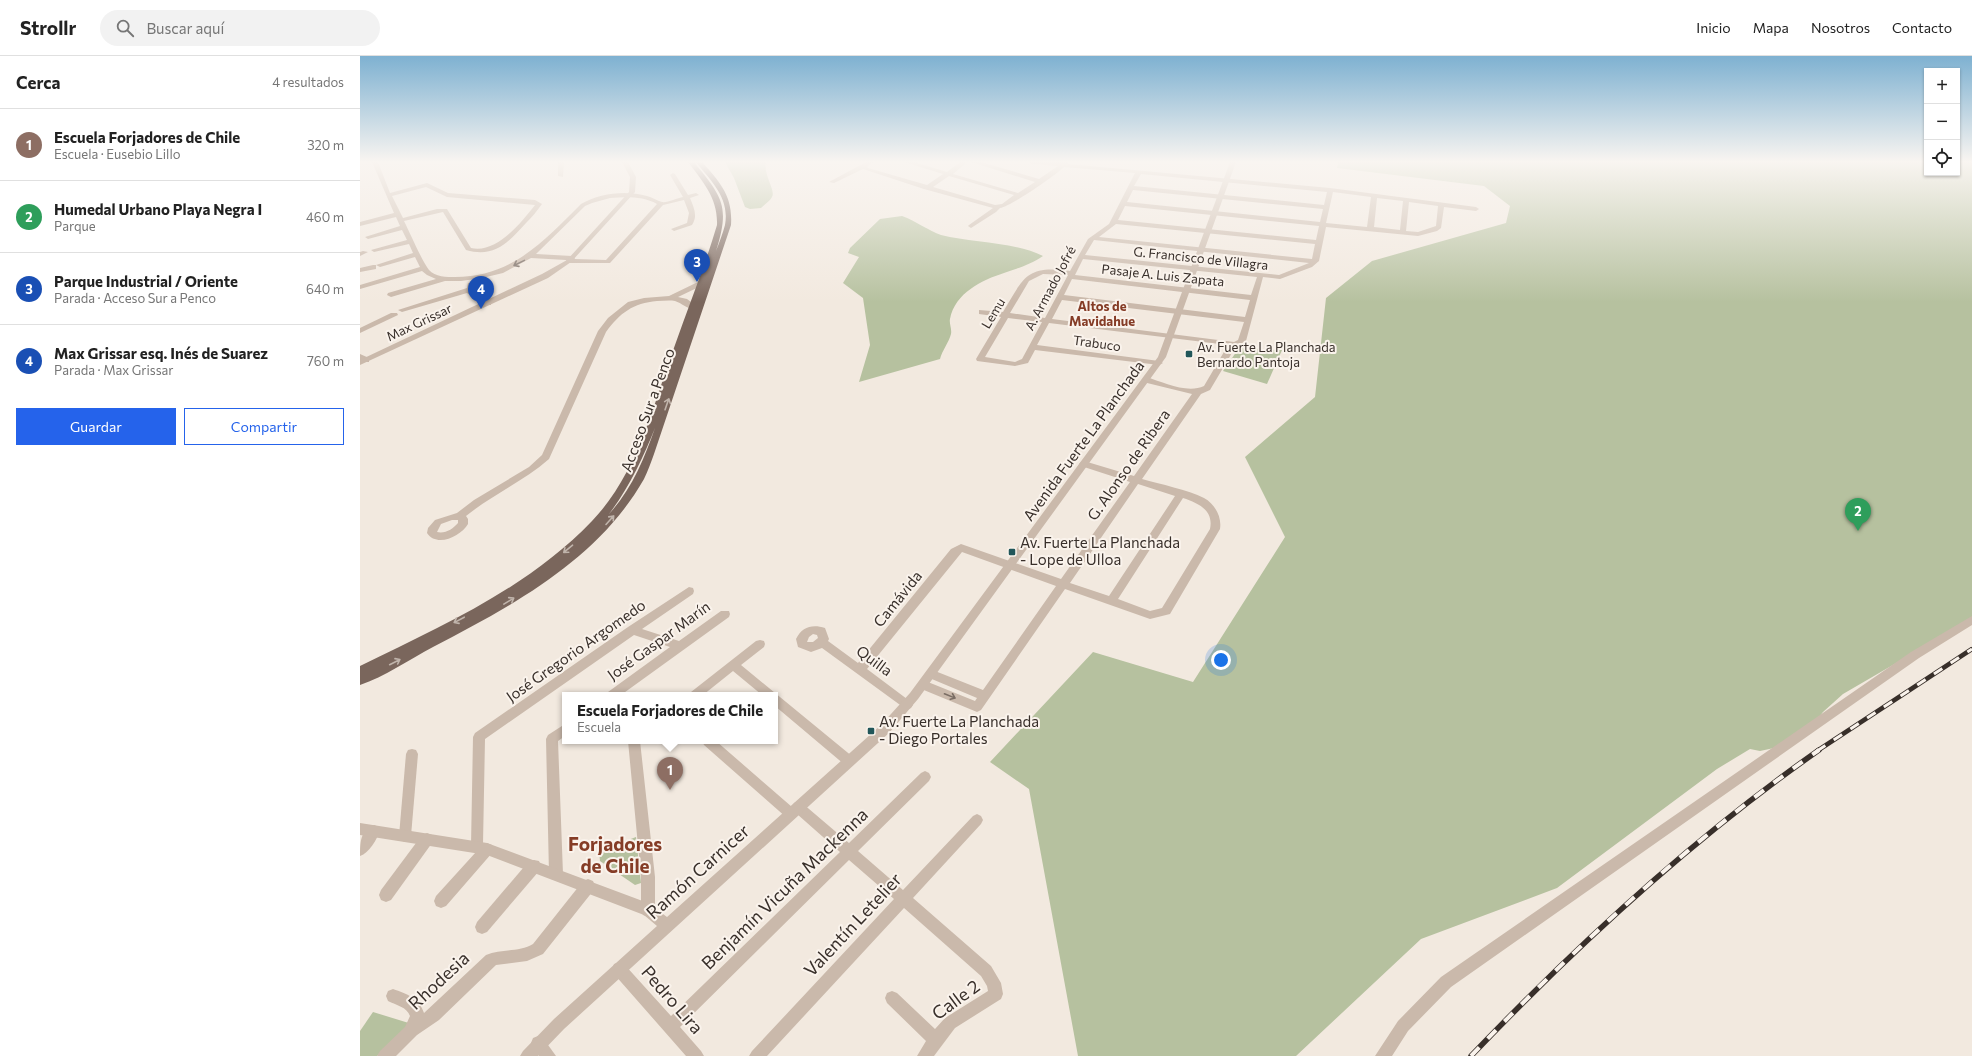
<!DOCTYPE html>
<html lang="es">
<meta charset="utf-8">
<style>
body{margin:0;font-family:Commissioner,sans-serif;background:#f2f2f2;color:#222}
.controls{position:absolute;right:12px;top:12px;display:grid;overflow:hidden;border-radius:0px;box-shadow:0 1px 3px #0004}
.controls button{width:36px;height:36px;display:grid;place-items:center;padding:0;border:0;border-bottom:1px solid #e0e0e0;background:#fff;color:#222;font:20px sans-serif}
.you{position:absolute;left:861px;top:604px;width:14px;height:14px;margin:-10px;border:3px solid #fff;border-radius:50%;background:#1a73e8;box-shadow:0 0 0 6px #1a73e833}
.badge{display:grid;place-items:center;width:26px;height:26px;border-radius:50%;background:#2563eb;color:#fff;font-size:13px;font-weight:700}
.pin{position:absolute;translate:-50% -33px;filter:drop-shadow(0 1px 2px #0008)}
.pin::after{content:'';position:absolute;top:21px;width:14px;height:12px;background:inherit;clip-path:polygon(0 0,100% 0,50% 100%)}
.popup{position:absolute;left:202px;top:636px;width:216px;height:52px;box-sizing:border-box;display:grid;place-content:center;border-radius:0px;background:#fff;filter:drop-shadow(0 1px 3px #0005);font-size:13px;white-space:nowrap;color:#767676}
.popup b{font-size:15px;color:#222}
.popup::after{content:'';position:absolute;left:50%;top:100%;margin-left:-8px;border:8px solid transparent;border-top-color:#fff}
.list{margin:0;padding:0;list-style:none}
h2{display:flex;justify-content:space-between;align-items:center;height:52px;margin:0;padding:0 16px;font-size:17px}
h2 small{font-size:13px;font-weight:400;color:#767676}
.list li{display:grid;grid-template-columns:26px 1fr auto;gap:12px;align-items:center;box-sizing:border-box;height:72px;padding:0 16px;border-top:1px solid #e0e0e0}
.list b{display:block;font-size:15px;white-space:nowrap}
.list p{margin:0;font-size:13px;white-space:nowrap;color:#767676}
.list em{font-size:13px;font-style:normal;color:#767676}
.actions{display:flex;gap:8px;padding:12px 16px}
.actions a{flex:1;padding:9px 0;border:1px solid #2563eb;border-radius:0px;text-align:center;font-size:14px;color:#2563eb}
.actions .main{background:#2563eb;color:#fff}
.icon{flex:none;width:22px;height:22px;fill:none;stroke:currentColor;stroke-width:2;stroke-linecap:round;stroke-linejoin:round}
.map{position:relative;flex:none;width:1612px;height:1000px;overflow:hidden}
header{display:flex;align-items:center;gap:24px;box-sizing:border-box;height:56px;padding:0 20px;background:#fff;border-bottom:1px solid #e0e0e0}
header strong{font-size:19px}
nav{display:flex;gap:22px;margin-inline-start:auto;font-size:14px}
.search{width:280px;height:36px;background:#f2f2f2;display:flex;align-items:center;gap:10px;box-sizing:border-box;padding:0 14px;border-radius:22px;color:#767676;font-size:15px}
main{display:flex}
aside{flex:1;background:#fff}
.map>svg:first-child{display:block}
</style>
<header>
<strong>Strollr</strong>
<div class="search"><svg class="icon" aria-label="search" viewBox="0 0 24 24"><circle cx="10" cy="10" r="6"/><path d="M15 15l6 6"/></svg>Buscar aquí</div>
<nav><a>Inicio</a><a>Mapa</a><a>Nosotros</a><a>Contacto</a></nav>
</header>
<main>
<aside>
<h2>Cerca<small>4 resultados</small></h2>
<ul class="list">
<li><span class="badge" style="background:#8d6e63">1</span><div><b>Escuela Forjadores de Chile</b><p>Escuela · Eusebio Lillo</p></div><em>320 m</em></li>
<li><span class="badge" style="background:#2e9e5b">2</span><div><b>Humedal Urbano Playa Negra I</b><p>Parque</p></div><em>460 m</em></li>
<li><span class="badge" style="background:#1a4fb4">3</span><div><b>Parque Industrial / Oriente</b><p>Parada · Acceso Sur a Penco</p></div><em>640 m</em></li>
<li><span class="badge" style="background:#1a4fb4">4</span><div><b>Max Grissar esq. Inés de Suarez</b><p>Parada · Max Grissar</p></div><em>760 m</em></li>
</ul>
<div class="actions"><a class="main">Guardar</a><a>Compartir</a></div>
</aside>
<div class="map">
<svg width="1612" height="1000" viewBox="0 0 1612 1000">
<rect width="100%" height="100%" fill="#f2e9df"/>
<g fill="#b6c19f">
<path d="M365 106H406C403 119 416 134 412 141 410 145 404 149 401 152L390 153 385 151 374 122Z"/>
<path d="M978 106H1567V117H1597V106H1612V563L1483 638 1463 656 1450 673 1414 692 1400 695 1390 693 1357 713 1197 832 1061 883 936 1000H718L669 733 630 706 733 596 833 626 925 481 885 401 955 341 966 242 1012 205 1146 167 1150 150 1124 130 977 112Z"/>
<path d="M542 160C556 165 569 175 581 179 612 187 656 186 683 200 670 209 658 212 644 217 622 224 595 237 590 263 589 267 592 273 591 278 589 286 582 295 580 303L499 326 510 289 503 242 483 227 499 201 488 197 490 192 520 163Z"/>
<path d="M879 292 922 294 907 328 863 315Z"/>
<path d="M276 781 281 827 275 829 240 805 239 795Z"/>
<path d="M13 956 52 968 17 1000H0V975Z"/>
</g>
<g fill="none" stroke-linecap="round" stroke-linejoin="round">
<g fill="#cab9ab" fill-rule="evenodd">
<path d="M12 106H18L30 137 67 127 88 137 175 144 182 148C177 155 172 161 166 167 148 187 134 202 106 194L83 156 44 165C50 177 62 205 69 214 75 221 87 221 95 221 152 221 184 185 221 148 240 137 266 134 287 140 292 141 297 145 302 146 307 147 317 142 323 141L310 119 313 117 315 118 328 139 336 137 339 139 330 142C334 152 338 160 332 169L314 175 311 173 327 167 329 157 324 144 303 149 250 207H209L207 206 206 204 171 202 143 217 122 222 101 225H85L31 241 27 239 28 237 76 223 67 219 62 215 0 233V229L60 211 55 201 20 211 16 209 53 197 49 188 14 196 11 194 47 184 42 174 8 183 5 181 40 170 36 161 0 170V166L34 157ZM66 131 87 141 175 149C161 167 136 198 111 192L87 153H77L43 162 32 140ZM250 142C266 141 283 140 297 148L246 204 215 203 214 201 212 200 176 198 225 150 232 147Z"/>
<path d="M198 106H204L203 121 198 120Z"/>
<path d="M506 106H513L507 111 508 112 567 129 583 118 544 106H554L587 116 600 106H607L593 118 658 137 675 126 611 106H621L679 123 698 110 672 108 669 106H707L708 108 970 132 1116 151 1119 153 1116 155 1084 151 1081 172 1077 175 1058 180 966 171 959 205 952 211 920 223 903 221 886 285 876 290 850 334 841 338 782 423C800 428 828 434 844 442 855 448 862 461 860 473L810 558 790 563 705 533 621 654 617 656 559 632 557 629 559 626 563 624 615 645 617 642 567 621 565 618 567 615 571 613 575 615 623 634 696 530 602 496 507 613 551 646 553 649 551 652 547 654 462 592 451 596 438 591 436 583C442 571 452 568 465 572L469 583 468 585 498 607 591 493 601 488 701 523 770 426 721 410 719 408 721 406 724 405 774 420 832 338 783 326V322L786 321C803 326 827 338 844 330L868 289 689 267 677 289 799 305 803 307 799 309 675 294 668 307 655 310 617 305 616 303 641 261 619 258V254L643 256C664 222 665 209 710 215L728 183 749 168 775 117 704 111C693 121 653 149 640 152L636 156 611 172 608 170 609 169 633 152 564 133 503 113 474 127 469 126ZM781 118 967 136 964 149 774 130ZM589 120 654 139 642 148 635 149 573 131ZM773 134 963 153 960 166 767 146ZM973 136 1011 141 1007 171 966 167ZM1017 142 1043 145 1040 174 1014 171ZM1049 146 1078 150 1076 170 1058 176 1046 175ZM765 150 959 170 956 184 758 164ZM756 168 955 188 952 203 739 181ZM734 184 949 207 919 219 725 199ZM723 203 897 221 891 239 715 219ZM683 218 708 219 685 262 650 257 669 225ZM712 223 890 244 885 261 704 239ZM702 244 884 266 878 284 874 286 692 263ZM648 262 682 266 662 303 655 306 625 301ZM778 428 815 440 749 540 710 527ZM823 442C838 447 854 454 850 473L802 552 790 555 758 543ZM453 578 457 579 458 582 453 586H447L449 581Z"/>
<path d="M3 195 8 196 0 200V196Z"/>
<path d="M13 209H16V213L0 216V212Z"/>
<path d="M340 225H343V229L318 241 327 243 335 249V253C328 254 322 247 315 245 309 244 303 245 297 245 273 247 260 257 246 276L189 403C164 425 132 439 106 460L108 463V468C101 480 77 492 67 477L68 472 75 464 97 457 114 444 169 411 182 399 238 275 248 262 268 246 284 242 309 240ZM92 464H98V467C93 473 85 478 77 476L81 468Z"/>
<path d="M108 227H114L115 236 131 245V249H125L107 237 42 256 38 254 107 232Z"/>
<path d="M31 257H37L38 259 0 277V272Z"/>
<path d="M0 298 9 302V306H6L0 304Z"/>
<path d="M329 531 333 532 334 535 333 538 282 573 319 585 361 555H369L370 558 369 561 261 639H246L248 636 310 591 274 579 125 683 123 788 127 787 132 789 133 793 132 797 86 850 81 852 76 850 74 845 76 840 116 796 112 794 111 790 113 681 115 677 268 571Z"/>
<path d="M1612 560V569L1559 602 1091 931 1048 975 1032 1000H1015L1038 965 1081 921 1551 596Z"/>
<path d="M400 584 404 585 405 588 404 591 381 609 493 701 495 705 493 709 489 710 485 709 415 650V639H402L373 615 343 639H329L331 636 396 585Z"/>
<path d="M205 668V680L198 685 203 818 201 823 196 824 191 823 189 818 186 683 188 679Z"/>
<path d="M268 685H280L295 821V854L293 859 288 861 283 859 281 854V821Z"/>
<path d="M342 685H356L432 751 434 747 438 745 442 747 489 787 561 717 565 715 569 717 571 721 569 725 498 795 543 834 613 760 617 758 621 760 623 764 621 768 553 842 631 910 641 927 643 938 641 943 595 972 574 1000H557L566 985 527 947 525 942 527 937 532 935 537 937 575 973 585 962 628 935 627 930 621 920 544 852 407 1000H389L392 995 534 843 489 804 320 971 341 995 344 1000H326L254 918 252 913 254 908 259 906 264 908 311 960 480 796 437 758 435 762 431 764 427 762 344 689Z"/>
<path d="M52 693 56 694 58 698 51 780 50 784 45 786 40 784 39 780 46 698 48 694Z"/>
<path d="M14 769 19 771 20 775C17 783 9 797 0 800 0 787 0 774 14 769Z"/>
<path d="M67 777 72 779 73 783 72 787 31 844 26 846 21 844 19 839 21 834 62 779Z"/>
<path d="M174 804 179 805 181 810 179 815 127 876 122 878 117 876 115 871 117 866 169 805Z"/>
<path d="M228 823 233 825 235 830 233 835 183 898 167 905 136 909 79 964 57 979 36 1000H17L20 995 45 971 50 960C47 951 36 949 28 945L26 940 28 935 33 933C47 938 59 942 64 957L126 899C141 893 160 896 173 888L223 825Z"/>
<path d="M178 980 183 982 196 1000H179L171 987 173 982Z"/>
</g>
<g fill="#cab9ab" fill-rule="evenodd">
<path d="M262 106H268L276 121 275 136 211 206 188 222 0 309V304L182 218 207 204 269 136 270 121Z"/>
<path d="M870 106H876L806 301 558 643 529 677 204 973 178 1000H160L163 995 194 963 297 870 284 859 127 799 0 779V767L127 787 288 847 307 861 521 669 550 637 798 301Z"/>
</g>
<path fill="#7a665c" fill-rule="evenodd" d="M328 106H334C363 142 370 150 356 195 359 187 363 177 365 169 370 142 351 125 336 106H342C360 126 373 140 371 169L294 398C291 406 288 415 284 423 238 504 152 550 73 591 50 603 24 621 0 629V610C82 570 168 532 232 465 278 417 293 349 315 289 329 249 345 210 357 169 358 142 343 126 328 106ZM295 372C284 403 272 433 249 458 269 432 283 402 295 372Z"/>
<g stroke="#382f2a" stroke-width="4.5">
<path id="rail-far1" d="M1457 695 1612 593"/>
</g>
<g stroke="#382f2a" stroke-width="5.5">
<path id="rail" d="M1111 1000C1218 888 1332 783 1459 694"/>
</g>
<use href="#rail-far1" stroke="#faf3ec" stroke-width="3" stroke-dasharray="10" stroke-linecap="butt"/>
<use href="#rail" stroke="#faf3ec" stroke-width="4" stroke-dasharray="12" stroke-linecap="butt"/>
</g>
<defs><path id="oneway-shaft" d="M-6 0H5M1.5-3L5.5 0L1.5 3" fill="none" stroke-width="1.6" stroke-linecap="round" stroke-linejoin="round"/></defs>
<g stroke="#7a6d64">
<use href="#oneway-shaft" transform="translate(159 207) rotate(154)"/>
<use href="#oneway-shaft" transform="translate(590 640) rotate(22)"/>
</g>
<g stroke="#c0b4ab">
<use href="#oneway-shaft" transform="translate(307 348) rotate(-71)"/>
<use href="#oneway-shaft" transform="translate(250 464) rotate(-48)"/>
<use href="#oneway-shaft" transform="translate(208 493) rotate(140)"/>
<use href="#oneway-shaft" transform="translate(149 545) rotate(-31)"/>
<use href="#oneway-shaft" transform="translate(99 564) rotate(152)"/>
<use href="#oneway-shaft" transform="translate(35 606) rotate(-27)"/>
</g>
<linearGradient id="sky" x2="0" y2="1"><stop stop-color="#7eb1d1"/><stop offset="0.43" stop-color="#f9f5f1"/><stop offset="1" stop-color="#f9f5f1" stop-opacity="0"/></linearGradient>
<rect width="1612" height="246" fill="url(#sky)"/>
<g fill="#215659" stroke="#faf3ec" stroke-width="1.5">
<rect x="825" y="294" width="8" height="8" rx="2"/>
<rect x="648" y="492" width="8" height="8" rx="2"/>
<rect x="507" y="671" width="8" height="8" rx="2"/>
</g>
<g text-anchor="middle" stroke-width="4" stroke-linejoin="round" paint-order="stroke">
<g font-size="13" fill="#382f2a" stroke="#faf3ec">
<text transform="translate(841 202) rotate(6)" y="5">G. Francisco de Villagra</text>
<text transform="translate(803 219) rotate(6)" y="5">Pasaje A. Luis Zapata</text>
<text transform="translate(690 232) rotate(-62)" y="5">A. Armado Jofré</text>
<text transform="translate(633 257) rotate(-59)" y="5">Lemu</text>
<text transform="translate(59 266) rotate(-25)" y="5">Max Grissar</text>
<text transform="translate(737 287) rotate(8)" y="5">Trabuco</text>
</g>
<g font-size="13" font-weight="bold" fill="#853c26" stroke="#faf3ec">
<text x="742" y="255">Altos de<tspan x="742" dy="15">Mavidahue</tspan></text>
</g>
<g font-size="13" fill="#382f2a" stroke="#faf3ec" text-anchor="start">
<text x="837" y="296">Av. Fuerte La Planchada<tspan x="837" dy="15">Bernardo Pantoja</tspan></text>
</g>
<g font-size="15" fill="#382f2a" stroke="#faf3ec">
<text transform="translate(288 354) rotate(-70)" y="5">Acceso Sur a Penco</text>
<text transform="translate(724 385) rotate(-54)" y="5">Avenida Fuerte La Planchada</text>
<text transform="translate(769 409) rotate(-55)" y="5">G. Alonso de Ribera</text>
<text transform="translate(538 543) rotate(-51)" y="5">Camávida</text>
<text transform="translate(299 585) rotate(-36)" y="5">José Gaspar Marín</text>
<text transform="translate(216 595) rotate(-35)" y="5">José Gregorio Argomedo</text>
<text transform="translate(514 605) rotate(36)" y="5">Quilla</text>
</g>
<g font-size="15" fill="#382f2a" stroke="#faf3ec" text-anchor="start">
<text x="660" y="492">Av. Fuerte La Planchada<tspan x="660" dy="17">- Lope de Ulloa</tspan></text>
<text x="519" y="671">Av. Fuerte La Planchada<tspan x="519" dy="17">- Diego Portales</tspan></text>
</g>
<g font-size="18" fill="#382f2a" stroke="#faf3ec">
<text transform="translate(338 816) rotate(-42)" y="6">Ramón Carnicer</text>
<text transform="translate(425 833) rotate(-44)" y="6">Benjamín Vicuña Mackenna</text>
<text transform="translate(493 869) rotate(-47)" y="6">Valentín Letelier</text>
<text transform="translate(79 925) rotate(-43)" y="6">Rhodesia</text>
<text transform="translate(312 944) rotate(49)" y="6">Pedro Lira</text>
<text transform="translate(596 944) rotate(-36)" y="6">Calle 2</text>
</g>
<g font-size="19" font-weight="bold" fill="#853c26" stroke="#faf3ec">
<text x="255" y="795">Forjadores<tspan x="255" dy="22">de Chile</tspan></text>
</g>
</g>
</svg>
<div class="controls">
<button>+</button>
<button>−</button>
<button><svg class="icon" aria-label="locate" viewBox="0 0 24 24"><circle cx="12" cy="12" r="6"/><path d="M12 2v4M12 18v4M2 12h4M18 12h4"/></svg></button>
</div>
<div class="you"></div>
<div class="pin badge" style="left:310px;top:734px;background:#8d6e63">1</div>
<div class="popup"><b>Escuela Forjadores de Chile</b>Escuela</div>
<div class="pin badge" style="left:1498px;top:475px;background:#2e9e5b">2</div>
<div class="pin badge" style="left:337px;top:226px;background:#1a4fb4">3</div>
<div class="pin badge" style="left:121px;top:253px;background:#1a4fb4">4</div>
</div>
</main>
